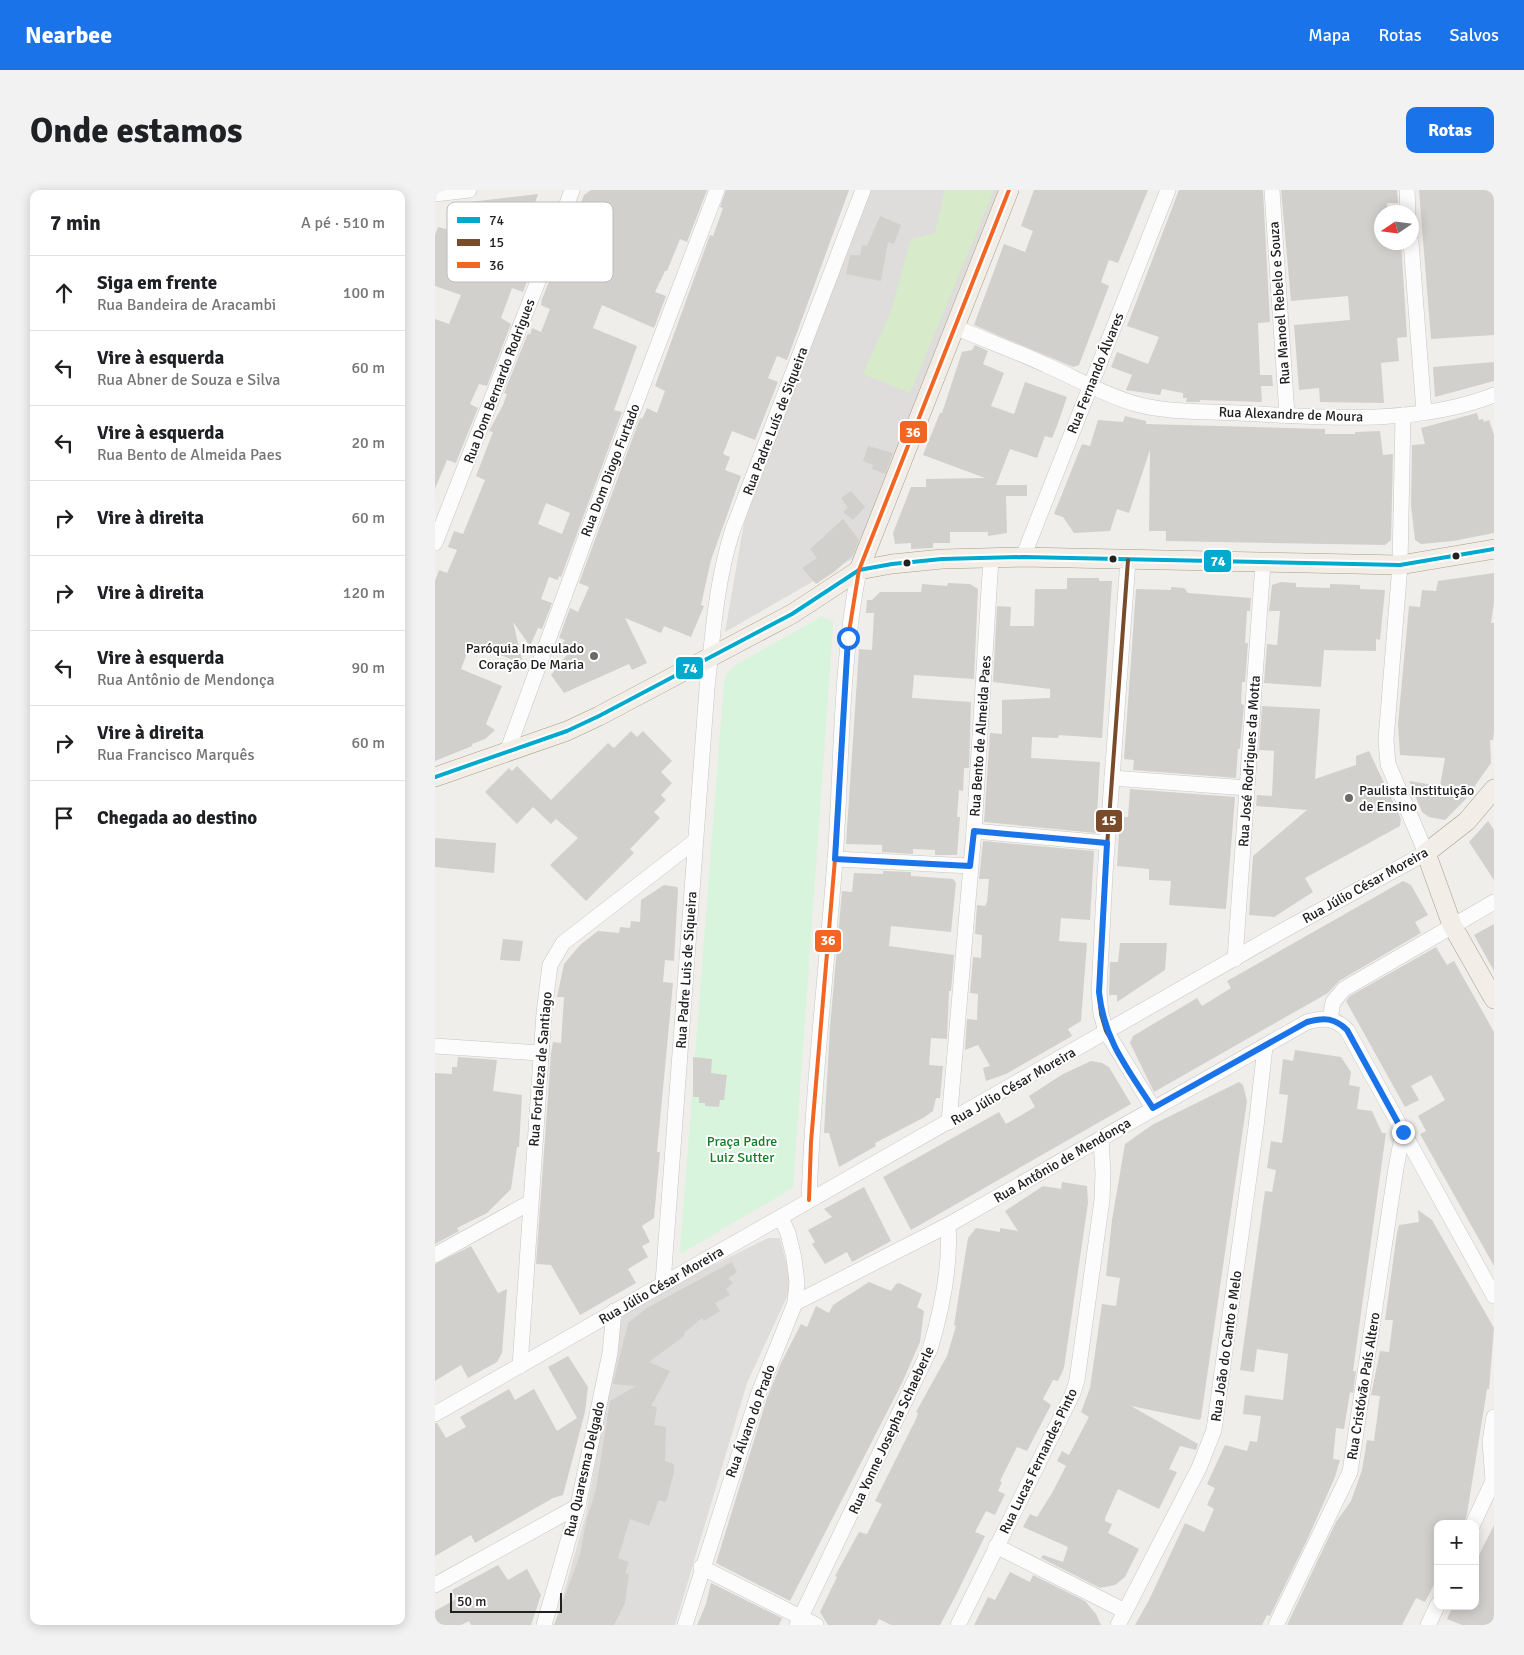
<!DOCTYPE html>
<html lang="pt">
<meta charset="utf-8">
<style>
body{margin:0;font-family:Signika,sans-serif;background:#f2f2f2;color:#202124}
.controls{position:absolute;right:15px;bottom:15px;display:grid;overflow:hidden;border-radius:10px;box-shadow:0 2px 12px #0003}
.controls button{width:45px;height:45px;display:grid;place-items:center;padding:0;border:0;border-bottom:1px solid #e0e0e0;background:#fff;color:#202124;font:25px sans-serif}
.compass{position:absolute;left:939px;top:15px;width:45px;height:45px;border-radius:50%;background:#fff;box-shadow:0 2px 12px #0003;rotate:257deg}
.scale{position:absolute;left:15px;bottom:12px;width:112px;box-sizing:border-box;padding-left:5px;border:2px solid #212121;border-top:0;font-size:14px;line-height:18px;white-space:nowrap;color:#212121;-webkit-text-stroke:4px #fff;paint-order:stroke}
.stop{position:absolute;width:15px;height:15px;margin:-11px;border:4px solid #1a73e8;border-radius:50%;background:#fff}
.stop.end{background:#1a73e8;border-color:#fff;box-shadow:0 1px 5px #0008}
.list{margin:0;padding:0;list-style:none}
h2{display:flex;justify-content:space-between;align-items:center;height:65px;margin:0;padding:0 20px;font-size:21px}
h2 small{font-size:16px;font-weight:400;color:#757577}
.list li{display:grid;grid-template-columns:32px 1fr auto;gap:15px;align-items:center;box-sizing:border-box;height:75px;padding:0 20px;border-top:1px solid #e0e0e0}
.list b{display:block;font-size:19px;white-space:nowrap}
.list p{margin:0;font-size:16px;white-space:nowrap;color:#757577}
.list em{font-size:16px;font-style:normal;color:#757577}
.icon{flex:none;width:28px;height:28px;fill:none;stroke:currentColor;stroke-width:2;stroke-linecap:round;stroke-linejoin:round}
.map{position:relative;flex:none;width:1059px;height:1435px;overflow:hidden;border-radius:10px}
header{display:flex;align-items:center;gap:30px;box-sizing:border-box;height:70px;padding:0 25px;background:#1a73e8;color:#fff}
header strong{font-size:24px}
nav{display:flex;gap:28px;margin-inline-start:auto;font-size:18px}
.intro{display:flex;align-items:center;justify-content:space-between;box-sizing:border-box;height:120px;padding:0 30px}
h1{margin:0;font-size:35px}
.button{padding:12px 22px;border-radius:10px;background:#1a73e8;color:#fff;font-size:18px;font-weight:700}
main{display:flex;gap:30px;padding:0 30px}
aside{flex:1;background:#fff;border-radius:10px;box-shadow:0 2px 12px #0003}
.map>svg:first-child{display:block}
</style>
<header>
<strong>Nearbee</strong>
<nav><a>Mapa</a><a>Rotas</a><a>Salvos</a></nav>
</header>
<div class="intro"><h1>Onde estamos</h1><a class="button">Rotas</a></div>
<main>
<aside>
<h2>7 min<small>A pé · 510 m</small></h2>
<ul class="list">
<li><svg class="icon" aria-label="ahead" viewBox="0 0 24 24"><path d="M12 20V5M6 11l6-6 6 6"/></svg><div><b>Siga em frente</b><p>Rua Bandeira de Aracambi</p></div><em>100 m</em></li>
<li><svg class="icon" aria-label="left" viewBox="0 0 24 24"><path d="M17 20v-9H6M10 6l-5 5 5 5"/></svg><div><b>Vire à esquerda</b><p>Rua Abner de Souza e Silva</p></div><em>60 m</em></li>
<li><svg class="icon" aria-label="left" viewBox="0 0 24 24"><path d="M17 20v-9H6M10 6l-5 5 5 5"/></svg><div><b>Vire à esquerda</b><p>Rua Bento de Almeida Paes</p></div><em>20 m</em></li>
<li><svg class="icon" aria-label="right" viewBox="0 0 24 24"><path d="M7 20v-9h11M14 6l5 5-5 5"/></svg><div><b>Vire à direita</b></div><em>60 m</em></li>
<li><svg class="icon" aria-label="right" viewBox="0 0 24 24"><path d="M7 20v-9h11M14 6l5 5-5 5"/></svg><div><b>Vire à direita</b></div><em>120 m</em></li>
<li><svg class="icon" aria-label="left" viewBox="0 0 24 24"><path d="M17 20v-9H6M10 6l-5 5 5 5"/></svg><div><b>Vire à esquerda</b><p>Rua Antônio de Mendonça</p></div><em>90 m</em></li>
<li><svg class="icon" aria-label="right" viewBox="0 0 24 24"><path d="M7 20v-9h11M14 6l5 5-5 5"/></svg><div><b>Vire à direita</b><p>Rua Francisco Marquês</p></div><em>60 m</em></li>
<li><svg class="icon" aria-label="arrive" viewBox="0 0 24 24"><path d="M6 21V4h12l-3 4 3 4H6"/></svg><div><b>Chegada ao destino</b></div></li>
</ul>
</aside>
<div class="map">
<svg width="1059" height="1435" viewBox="0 0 1059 1435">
<rect width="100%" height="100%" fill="#efeeea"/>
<g fill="#dedddb">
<path d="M420 0H564L419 368 290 442 309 333Z"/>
<path d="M333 1048H345L357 1096 312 1193 240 1435H120L151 1324 188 1120Z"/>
</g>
<path fill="#d7ebca" d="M510 0H559L475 203 428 184 456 121 476 49 500 43Z"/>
<path fill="#d9f4dd" d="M386 427 398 431V437L358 998 247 1063 245 1060 289 491 293 482 302 474Z"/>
<g fill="#d2d0cd" fill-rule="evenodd">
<path d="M156 0H272L252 52 245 49 232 81H230L220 102 231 106 219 138 167 115 158 138 202 156 179 220 187 222 126 387 124 386 123 390 114 387 106 409 117 413 107 439 103 438 95 456 78 432 88 474 36 453 26 479 67 496 51 534 60 540 50 549 37 554V556L0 571V391L4 380 12 383 22 360 13 357 19 341 28 344 50 290 41 286 58 242 54 241 68 215 72 204 69 203 93 143 95 145 97 138 106 142 115 119 106 115 107 109 149 5ZM111 313 135 323 127 344 103 334Z"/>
<path d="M291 0H414L352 170 342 166 333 188 343 192 320 250 297 241 288 264 295 267 290 280 306 286 276 370 266 415 269 416 256 447 229 436 226 443 190 428 212 473 197 480 194 474 129 503 116 485 132 465 124 458 130 450 124 448 135 418 143 422 154 397 144 393 205 228 207 229 212 218 222 223 230 201 220 196 275 45 278 46 288 18 285 17Z"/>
<path d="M599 0H713L683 73 674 70 666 92 674 96 644 175 638 177 539 135 569 54 590 62 598 41 586 36Z"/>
<path d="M744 0H828L835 132 823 133 825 185H837L838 196H826L827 212 765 210V212H751L752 208H748V203L727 199 725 205 691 200 697 185 676 177 682 162 713 174 724 147 692 136Z"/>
<path d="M846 0H962L963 13H952L953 22H946V52H966L972 147 962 148 964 171 946 173 949 213 885 212 884 198 864 200 859 135 915 130 913 106 856 111Z"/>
<path d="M984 0H1059V145L996 149Z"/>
<path d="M103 4 99 16 117 24 110 44 103 41 92 68 100 71 88 102 77 98 66 128 76 134 52 196 44 194 35 214 43 218 26 260 21 273 12 270 0 299V129L14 134 26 105 0 96V45L3 37 23 42 35 12Z"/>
<path d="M445 26 466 35 459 54 453 52 446 91 411 84 415 65H425L427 55 432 56Z"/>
<path d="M540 155 553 161 548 174 569 183 556 216 579 224 590 192 632 207 622 236 617 248 610 246 602 268 575 259 561 295H592V306H571L572 343 553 346V342H515V353H498V358L476 359V353L460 354 458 343 476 297H491V289L550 288 488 265 505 223H507L527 162 537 160Z"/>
<path d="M1059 172V191L1000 207 998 177Z"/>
<path d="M1042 223 1044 230 1048 229 1049 232 1054 230 1059 245V343L1018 351 986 354 980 350 976 315 977 255 990 254 986 238Z"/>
<path d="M690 226 711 231V234L890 239V244H920V242L945 241 948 265 958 264 956 350 950 355 731 351V341H714L715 260 694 323 682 319 675 341 639 343 628 327 619 324 647 254 655 256 663 230 688 232Z"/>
<path d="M433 256 458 263 450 284 437 279 438 275 428 271Z"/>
<path d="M416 301 430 317 418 330 408 322 413 318 406 308Z"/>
<path d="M408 329 424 350 418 365 399 382 381 394 367 378 382 368 375 359Z"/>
<path d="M1059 383V413L1056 433H1059V541L1058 550H1055L1056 573 1029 611 1010 630 994 627 987 622 974 591 1005 596 1010 568 965 565 963 534 974 416 985 417 987 400 1001 401 1003 391Z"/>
<path d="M632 388H664V391H677L667 548 624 545 623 548 597 547 596 568 665 572 661 643 549 632 555 543 567 544V510L615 508V499L558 492 562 416 576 417 575 436H599L600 399H632Z"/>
<path d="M846 392 861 393V397L895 398V394L925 395V399L950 400 945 450 941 449V461L889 460 886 497 829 493 832 454 842 455 845 421H834L837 395Z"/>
<path d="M513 393 535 394 543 399 539 489 479 485 477 508 536 512 534 578H529L528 601 524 600 522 627H525L522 665H500V660L478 659V664L447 662V655L411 654 424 459 437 460 439 423H431L432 410H437L445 402H486L487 394 512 396Z"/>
<path d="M736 397 749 398 753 403 816 408 815 421H812L810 453H813L810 492H807L806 514 809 515 805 559H803L801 588 698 580 699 570 689 569 701 399 736 400Z"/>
<path d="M827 516 885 519 880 589 921 575V566L934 561 966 629 965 636 870 688 878 702 839 727 814 725 818 666 872 620 821 616 822 605 837 606 839 561 824 560Z"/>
<path d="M196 541 202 547 208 541 237 571 226 582 237 593 226 605 231 610 219 622 225 628 195 659 199 663 151 711 115 675 143 648 121 629 116 634 98 617 82 634 50 602 74 578 77 581 82 576 116 610 173 553 179 558Z"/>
<path d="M695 599 800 607 791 719 734 715 736 691 714 690V679L682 676 685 627H693Z"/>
<path d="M1053 631 1059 640V690L1034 652Z"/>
<path d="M0 648 61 653 59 683 0 677Z"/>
<path d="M548 651 659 661 655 730 626 728 624 751 652 753 646 831 633 839 637 846 571 884 551 891 548 878 555 876 543 855 530 860 532 829 542 830 543 804 535 803 538 767 546 768 547 745 540 744 542 715 550 716 552 712 554 689H544Z"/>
<path d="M448 681 476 682V686L518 689 521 693 516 742 456 736 454 756 519 765 516 801H514L512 849 496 848 494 875 508 876 505 908H501L498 921 488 928 440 953 441 956 404 977 394 943H389L395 837 407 701 417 702 419 683 448 684Z"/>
<path d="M968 691 976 695 993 725 980 732 986 743 904 791 893 803 719 902 695 853 698 846 762 808 767 816 796 798 792 791Z"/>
<path d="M229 695 242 697 243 700 239 771 230 770 228 792 238 793 222 962H225L219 1028 207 1036 215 1052 207 1056 213 1067 193 1079 201 1093 145 1125 116 1075 101 1074 116 863 118 852 126 853 129 807H122L129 774 145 755 163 741 184 743 185 737 195 738 196 731 205 732 206 710Z"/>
<path d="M1059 734V781L1039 745Z"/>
<path d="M68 749 88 751 85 771 65 770Z"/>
<path d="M685 753H732L730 780 682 812V805H674L675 772H683Z"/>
<path d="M1001 757 1012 775 1019 771 1059 842V1076L985 944 991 941 983 926 1010 910 996 885 976 896 984 910 970 917 911 811 915 806Z"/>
<path d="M860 860 906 867 916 882 914 895 925 897 922 919 937 921 947 943H951L918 1181H921L918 1203 915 1202 909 1239 901 1238 898 1269 905 1270 900 1287 872 1350 835 1426 832 1425 827 1435H700L714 1410 750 1333 769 1342 779 1319 772 1315 780 1298 772 1294 790 1255 812 1261 815 1251 822 1252 826 1226 808 1224 810 1205 848 1210 853 1164 822 1159 819 1182 805 1180 830 1001 837 1002 841 980 832 978 836 951 847 953 851 923 853 905 844 904 848 869 858 871Z"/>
<path d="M23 867 62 870 58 901 87 905 84 957H82L76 999 52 1023 22 1038 24 1041 0 1054V883L17 884V877H22Z"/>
<path d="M258 867 277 869 276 883 292 885 289 910H285L284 917 270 916V913H264V907H258Z"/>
<path d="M656 871 667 873 674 877 696 914 476 1040 448 987 564 922 571 934 600 917 594 906 628 884Z"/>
<path d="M804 892 808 895 812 911 766 1228 764 1230 696 1216 763 1254 761 1260 745 1256 734 1279 742 1282 724 1319 683 1299 670 1328V1331L677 1334 673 1343 704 1359 690 1387 680 1395 665 1398 606 1368 608 1365 628 1372 633 1357 588 1337 595 1324 602 1327 617 1303 631 1276 622 1271 627 1261 634 1265 654 1227 646 1222 655 1198 667 1114 681 1116 685 1088 671 1086 677 1030 690 954 717 935Z"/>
<path d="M627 992 652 996 653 1013 629 1178 623 1191 618 1190 608 1209 616 1215 592 1261 582 1257 565 1291 567 1292 563 1301 570 1304 560 1325 551 1321 540 1342 550 1346 520 1407 505 1435H456L444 1429 441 1435H393L385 1422 402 1387 400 1386 424 1342 432 1344 447 1314 440 1311 481 1229 483 1223 481 1222 512 1166 521 1136 519 1135 533 1048 541 1038 565 1042V1038L583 1041 570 1021 608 996 626 999Z"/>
<path d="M429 997 456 1051 417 1072 412 1062 390 1074 377 1054 380 1052 373 1040 397 1027 389 1019Z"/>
<path d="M983 1020 997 1030 1059 1138 1054 1199H1052L1032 1324 1029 1334H1003V1387L990 1412 981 1408 967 1435H852L901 1332 916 1311 927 1280 932 1250 939 1251 945 1206 936 1205 945 1161 954 1162 958 1130H950L962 1043 964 1035 984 1032Z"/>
<path d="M36 1056 63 1103 72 1099 67 1163 62 1172 33 1188 26 1175 0 1191V1074Z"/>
<path d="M297 1072 302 1082 293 1088 298 1093 291 1099 295 1105 280 1113 285 1121 269 1131 267 1128 249 1143V1146L214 1172 235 1181 216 1216 222 1217 219 1235 231 1237 230 1271 239 1274V1282L232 1309 230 1312 224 1310 214 1336 195 1329 183 1368 194 1372 190 1383 194 1384 193 1391 190 1413 179 1435H119L145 1365 151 1332 161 1299 175 1211 201 1196 178 1194 193 1133 212 1118Z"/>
<path d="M434 1092 456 1101 461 1094 464 1093 487 1104 482 1117 489 1121 485 1152 467 1193 355 1411 281 1373 332 1208 346 1173 366 1134 372 1137 381 1116 394 1123 398 1115Z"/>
<path d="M133 1166 153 1197 150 1222 128 1305 118 1308 40 1353 36 1345 0 1366V1233H2L11 1248 31 1237 25 1227 74 1199 80 1210 99 1199 122 1241 142 1228 113 1177Z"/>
<path d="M1059 1335V1435H1027L1012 1429 1018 1416H1040V1373Z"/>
<path d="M63 1375 73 1390 92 1379 106 1405 96 1435H36L34 1431 26 1435H0V1421L21 1409 17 1400Z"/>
<path d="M575 1382 595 1392 598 1385 650 1411 661 1424 666 1435H539L553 1407 560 1410Z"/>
<path d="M276 1393 347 1428 344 1435H262L271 1414Z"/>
</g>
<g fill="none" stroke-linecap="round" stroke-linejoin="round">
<g stroke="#c6c6c4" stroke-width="16">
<g id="minor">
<path d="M837 0 852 225"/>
<path d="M972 0 973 22"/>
<path d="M0 4 34 0"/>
<path d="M976 52 989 222"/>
<path d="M520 137C550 150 581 161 611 175 641 188 669 205 701 214 734 223 770 221 803 223 885 227 982 236 1059 205"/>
<path d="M0 353 120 48 137 0"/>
<path d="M588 367 733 0"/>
<path d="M693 370 670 684 664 802 666 824 671 841 718 918"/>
<path d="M72 562 175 281 282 0"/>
<path d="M677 588 812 598"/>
<path d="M539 641 672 653"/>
<path d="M400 669 535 676"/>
<path d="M800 769 828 373"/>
<path d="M895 829 898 812 909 799 1059 712"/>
<path d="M0 856 105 863"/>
<path d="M514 932 539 641 556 368"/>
<path d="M374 1010C378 897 391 784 400 671 407 574 405 476 424 380"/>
<path d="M0 1065 94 1013"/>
<path d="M228 1093 272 498C278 444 281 391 298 339L428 0"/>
<path d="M360 1113 513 1035 872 832C889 827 900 828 912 840L1059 1106"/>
<path d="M85 1176 109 823 115 775 128 753 260 651"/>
<path d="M0 1224 851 739 991 663 953 574 951 550 965 375 968 225"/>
<path d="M1058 1290 1055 1252 1059 1227"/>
<path d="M1038 1334 1059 1289"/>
<path d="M561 1356 690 1421"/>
<path d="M266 1377 381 1435"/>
<path d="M0 1395 143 1316"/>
<path d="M109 1435 143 1316 175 1163 179 1121"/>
<path d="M250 1435 323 1205 360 1113 362 1092 359 1068 353 1043 346 1028"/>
<path d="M362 1435 495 1159C507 1119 516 1077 513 1035"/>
<path d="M523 1435 638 1203 642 1190 667 1010 668 983 666 949"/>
<path d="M683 1435 764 1278 779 1240 821 937 830 857"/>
<path d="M841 1435 915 1282 961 978 968 942"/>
<path d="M993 1435 1003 1414"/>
</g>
</g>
<g stroke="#a59f86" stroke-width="20">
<g id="major">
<path d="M424 380 574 0"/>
<path d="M0 587 132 541 164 526 357 424 424 380 457 374 507 369 588 367 965 375 1059 359"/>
<path d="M1059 599 1032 631 991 663 1017 735 1059 809"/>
</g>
</g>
<use href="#minor" stroke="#fdfcfc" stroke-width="15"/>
<use href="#major" stroke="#f2eee7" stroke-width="19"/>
<g stroke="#fff" stroke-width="8">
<path id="bus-1" d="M0 587 132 541 164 526 357 424 424 380 457 374 507 369 588 367 965 375 1059 359"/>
</g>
<g stroke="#fff" stroke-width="8">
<path id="bus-2" d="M693 370 670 684 664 802 666 824 671 841 696 884"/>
</g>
<g stroke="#fff" stroke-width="8">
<path id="bus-3" d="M374 1010 376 952 400 669 413 448 424 380 574 0"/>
</g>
<use href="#bus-1" stroke="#00a9ce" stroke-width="4"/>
<use href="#bus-2" stroke="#7a4b2a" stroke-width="4"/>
<use href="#bus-3" stroke="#f26522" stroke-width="4"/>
</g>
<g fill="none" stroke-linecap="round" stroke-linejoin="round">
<path stroke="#1a73e8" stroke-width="6" d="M413 448 400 669 535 676 539 641 672 653 664 802C669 850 692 878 718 918L872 832C889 827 900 828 912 840L968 942"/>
</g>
<g fill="#212121" stroke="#fff" stroke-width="2">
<circle cx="1021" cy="366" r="4.5"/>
<circle cx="678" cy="369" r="4.5"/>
<circle cx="472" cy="373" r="4.5"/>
</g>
<g fill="#696967" stroke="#fff" stroke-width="2">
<circle cx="159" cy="466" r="5"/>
<circle cx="914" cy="608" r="5"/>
</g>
<g text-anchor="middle" stroke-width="4" stroke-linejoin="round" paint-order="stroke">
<g font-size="14" fill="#212121" stroke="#fff">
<text transform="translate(844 113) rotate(-94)" y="5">Rua Manoel Rebelo e Souza</text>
<text transform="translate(660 183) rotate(-68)" y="5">Rua Fernando Álvares</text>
<text transform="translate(64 191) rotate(-69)" y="5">Rua Dom Bernardo Rodrigues</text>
<text transform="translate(856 224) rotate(2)" y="5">Rua Alexandre de Moura</text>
<text transform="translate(340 231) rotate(-69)" y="5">Rua Padre Luís de Siqueira</text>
<text transform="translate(175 280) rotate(-69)" y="5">Rua Dom Diogo Furtado</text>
<text transform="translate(545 546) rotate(-86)" y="5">Rua Bento de Almeida Paes</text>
<text transform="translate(814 571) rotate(-86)" y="5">Rua José Rodrigues da Motta</text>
<text transform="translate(930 695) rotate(-29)" y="5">Rua Júlio César Moreira</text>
<text transform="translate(251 780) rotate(-86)" y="5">Rua Padre Luis de Siqueira</text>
<text transform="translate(105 879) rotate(-85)" y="5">Rua Fortaleza de Santiago</text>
<text transform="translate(578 896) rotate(-30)" y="5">Rua Júlio César Moreira</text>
<text transform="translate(627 970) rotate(-30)" y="5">Rua Antônio de Mendonça</text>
<text transform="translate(226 1095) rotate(-30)" y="5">Rua Júlio César Moreira</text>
<text transform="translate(791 1156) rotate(-82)" y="5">Rua João do Canto e Melo</text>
<text transform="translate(928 1196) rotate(-81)" y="5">Rua Cristóvão País Altero</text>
<text transform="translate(315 1231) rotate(-70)" y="5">Rua Álvaro do Prado</text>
<text transform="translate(456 1240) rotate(-65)" y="5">Rua Yonne Josepha Schaeberle</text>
<text transform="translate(603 1271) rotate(-64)" y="5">Rua Lucas Fernandes Pinto</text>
<text transform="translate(149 1279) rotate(-77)" y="5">Rua Quaresma Delgado</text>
</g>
<g font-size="14" fill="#212121" stroke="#fff" text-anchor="end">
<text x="149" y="463">Paróquia Imaculado<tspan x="149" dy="16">Coração De Maria</tspan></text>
<text x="924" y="605" text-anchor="start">Paulista Instituição<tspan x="924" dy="16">de Ensino</tspan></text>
</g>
<g font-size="14" fill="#0f7e28" stroke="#fff">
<text x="307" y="956">Praça Padre<tspan x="307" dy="16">Luiz Sutter</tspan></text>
</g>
</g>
<rect x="12" y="12" width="166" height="80" rx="8" fill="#fff" stroke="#bcbcbc" stroke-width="1"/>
<rect x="22" y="27" width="23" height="6" fill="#00a9ce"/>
<rect x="22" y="49" width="23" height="7" fill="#7a4b2a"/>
<rect x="22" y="72" width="23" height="6" fill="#f26522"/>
<g font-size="14" fill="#212121">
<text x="54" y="35">74</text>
<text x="54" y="57">15</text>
<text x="54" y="80">36</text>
</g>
<g stroke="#fff" stroke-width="2">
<rect x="464" y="230" width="29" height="24" rx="5" fill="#f26522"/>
<rect x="768" y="359" width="29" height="24" rx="5" fill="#00a9ce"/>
<rect x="240" y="466" width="29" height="24" rx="5" fill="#00a9ce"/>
<rect x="660" y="619" width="28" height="24" rx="5" fill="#7a4b2a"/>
<rect x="379" y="739" width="28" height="24" rx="5" fill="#f26522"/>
</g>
<g font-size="14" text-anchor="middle" font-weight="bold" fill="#fff">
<text x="478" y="247">36</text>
<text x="783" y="376">74</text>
<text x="255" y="483">74</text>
<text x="674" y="635">15</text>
<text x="393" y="755">36</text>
</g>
</svg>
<div class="controls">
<button>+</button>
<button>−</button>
</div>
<svg class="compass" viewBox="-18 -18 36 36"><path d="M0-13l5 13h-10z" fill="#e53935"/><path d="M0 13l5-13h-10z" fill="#757577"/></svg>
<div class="scale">50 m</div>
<div class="stop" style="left:413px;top:448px"></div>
<div class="stop end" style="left:968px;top:942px"></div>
</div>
</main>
